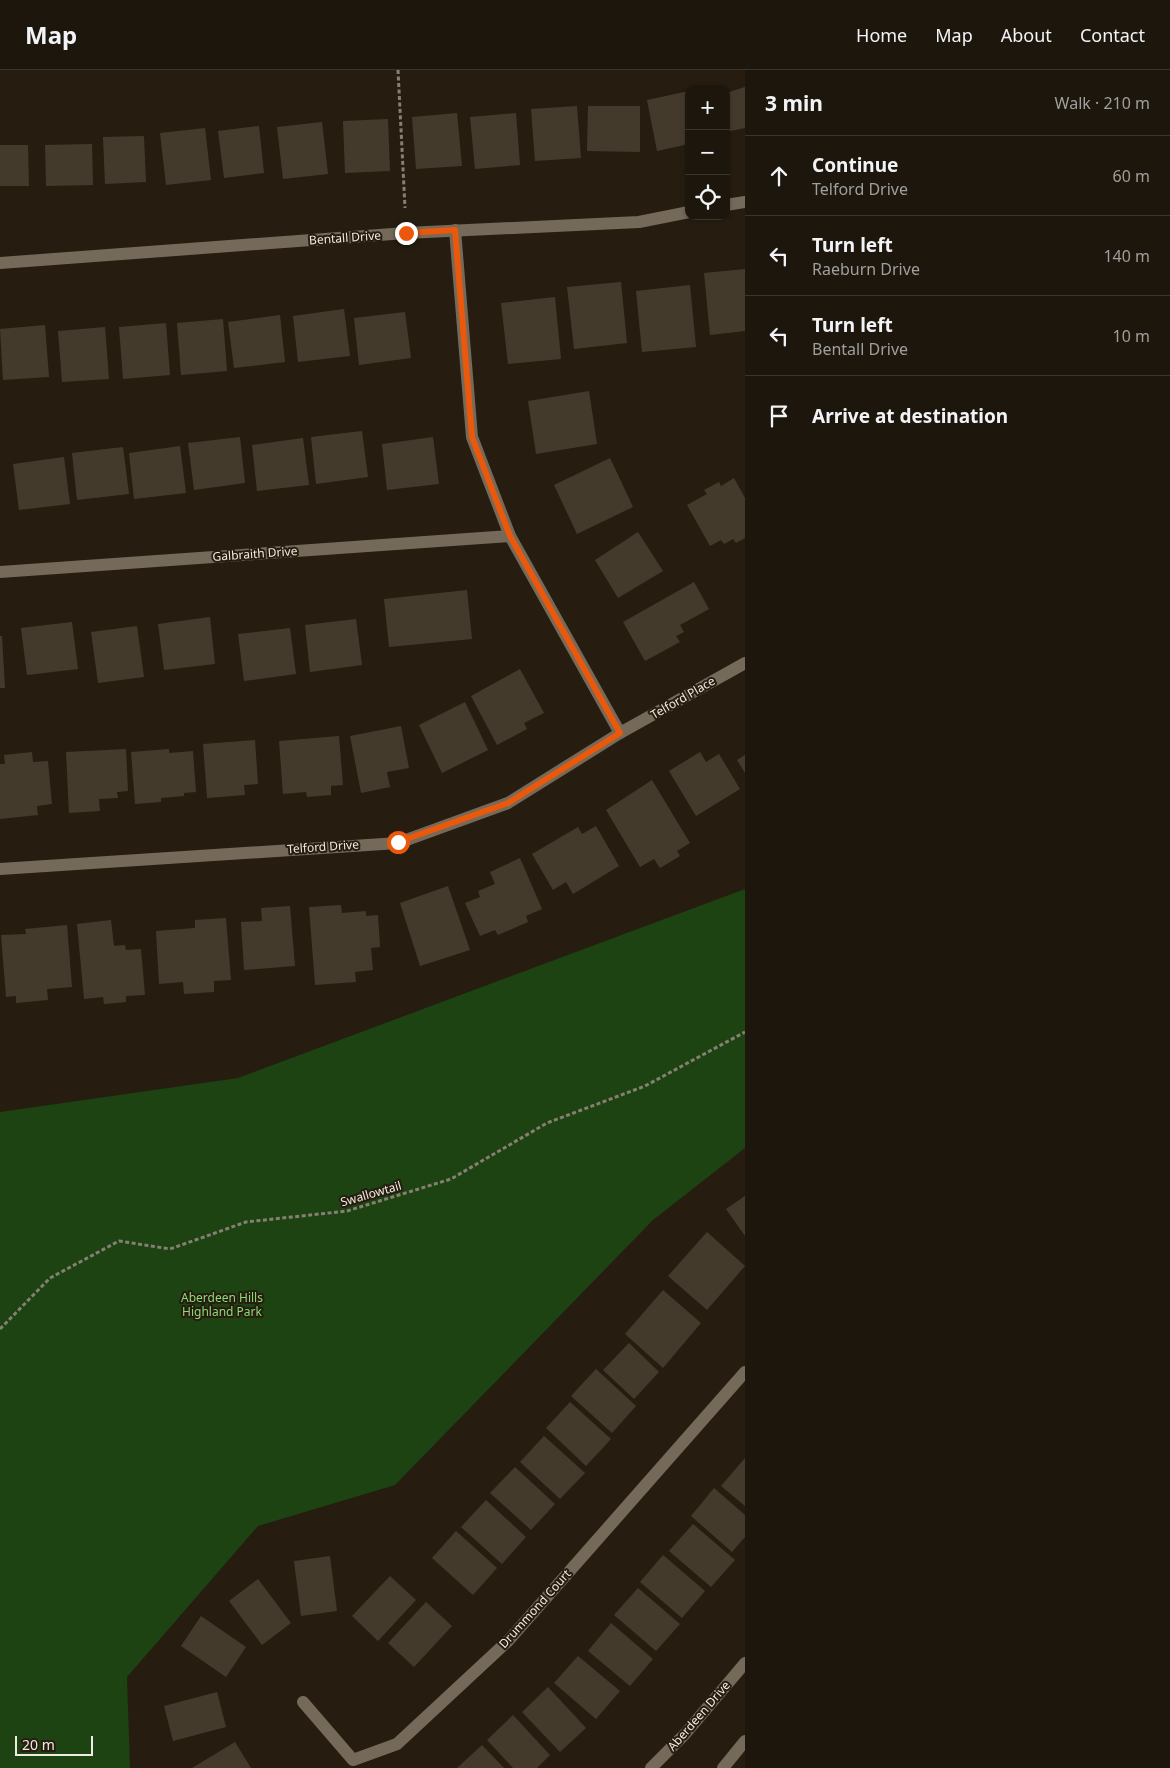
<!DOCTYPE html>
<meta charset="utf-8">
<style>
body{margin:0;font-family:"Noto Sans",sans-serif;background:#251f15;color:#f1f3f6}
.controls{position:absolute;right:15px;top:15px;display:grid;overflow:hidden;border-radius:10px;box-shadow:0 1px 4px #0004}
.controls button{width:45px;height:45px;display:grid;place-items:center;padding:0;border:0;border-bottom:1px solid #3a352d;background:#1c160c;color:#f1f3f6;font:25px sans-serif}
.scale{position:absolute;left:15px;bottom:12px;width:78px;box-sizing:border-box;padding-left:5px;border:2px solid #f1eae1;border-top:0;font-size:14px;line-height:18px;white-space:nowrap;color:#f1eae1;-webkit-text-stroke:4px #261d10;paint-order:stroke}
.stop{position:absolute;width:15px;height:15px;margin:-11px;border:4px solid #ea580c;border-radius:50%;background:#fff}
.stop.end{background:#ea580c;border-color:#fff;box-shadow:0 1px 5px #0008}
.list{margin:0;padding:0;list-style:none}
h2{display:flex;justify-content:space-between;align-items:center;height:65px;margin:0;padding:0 20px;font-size:21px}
h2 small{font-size:16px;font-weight:400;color:#a09f9d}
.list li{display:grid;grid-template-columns:32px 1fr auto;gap:15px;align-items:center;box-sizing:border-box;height:80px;padding:0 20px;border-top:1px solid #3a352d}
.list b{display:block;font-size:19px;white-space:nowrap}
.list p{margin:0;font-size:16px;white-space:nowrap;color:#a09f9d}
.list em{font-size:16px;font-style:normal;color:#a09f9d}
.icon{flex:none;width:28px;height:28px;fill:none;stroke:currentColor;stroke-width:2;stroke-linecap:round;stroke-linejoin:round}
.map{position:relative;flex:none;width:745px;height:1698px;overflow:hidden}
header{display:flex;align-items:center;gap:30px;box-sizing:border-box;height:70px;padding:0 25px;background:#1c160c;border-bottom:1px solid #3a352d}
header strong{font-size:24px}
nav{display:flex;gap:28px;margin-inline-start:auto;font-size:18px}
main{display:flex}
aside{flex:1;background:#1c160c}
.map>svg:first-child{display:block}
</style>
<header>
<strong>Map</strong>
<nav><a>Home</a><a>Map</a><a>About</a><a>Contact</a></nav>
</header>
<main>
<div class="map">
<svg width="745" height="1698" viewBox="0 0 745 1698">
<rect width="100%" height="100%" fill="#261d10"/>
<path fill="#1c4311" d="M745 819V1078L653 1150 395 1415 258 1456 127 1607 130 1698H0V1042L238 1008Z"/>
<g fill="#443a2c">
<path d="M745 17V58L726 62V23Z"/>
<path d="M689 21V74L657 81 647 30Z"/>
<path d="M577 36 581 88 535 91 531 39Z"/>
<path d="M588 36H640V82L587 81Z"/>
<path d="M457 43 462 96 416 99 412 47Z"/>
<path d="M516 43 520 95 475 99 470 47Z"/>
<path d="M388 49 390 101 345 103 343 51Z"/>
<path d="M322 52 328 104 283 109 277 57Z"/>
<path d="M259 56 264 103 224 108 218 61Z"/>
<path d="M205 58 211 110 166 115 160 63Z"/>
<path d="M144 66 146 112 105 114 103 67Z"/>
<path d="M92 74 93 115 46 116 45 75Z"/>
<path d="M0 75H28L29 116H0Z"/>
<path d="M745 199V261L710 265 704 203Z"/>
<path d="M621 212 627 273 574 279 567 217Z"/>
<path d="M690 215 696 277 642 282 636 221Z"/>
<path d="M555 227 561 289 508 294 501 233Z"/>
<path d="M344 239 350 286 298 292 293 246Z"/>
<path d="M405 242 411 288 359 295 354 248Z"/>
<path d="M280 245 285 292 234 298 228 252Z"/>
<path d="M223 249 227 301 181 305 177 253Z"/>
<path d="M166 253 170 305 123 309 119 257Z"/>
<path d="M45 255 49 307 3 310 0 259Z"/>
<path d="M105 257 109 309 62 312 58 261Z"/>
<path d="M589 321 597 374 536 384 528 331Z"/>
<path d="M362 361 368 407 316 414 311 367Z"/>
<path d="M240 367 245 413 194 420 188 373Z"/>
<path d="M433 367 439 414 387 420 382 374Z"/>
<path d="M303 368 309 415 257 421 252 375Z"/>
<path d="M180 376 186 423 134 429 129 383Z"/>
<path d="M123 377 129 424 77 430 72 383Z"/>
<path d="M64 387 70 434 19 440 13 394Z"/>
<path d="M610 388 633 437 577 464 554 415Z"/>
<path d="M734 408 745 428V468L736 473 733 469 724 474 721 470 710 476 687 435 707 424 704 420 719 412 721 416Z"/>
<path d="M638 462 663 501 618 528 595 490Z"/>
<path d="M694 512 709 539 680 555 684 562 676 566 680 572 645 591 623 552Z"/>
<path d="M467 520 472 569 389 577 384 529Z"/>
<path d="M210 547 215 594 164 600 158 554Z"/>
<path d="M356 549 362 595 310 602 305 555Z"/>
<path d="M72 552 78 599 27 605 21 558Z"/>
<path d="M137 556 144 607 98 613 91 562Z"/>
<path d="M290 558 296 604 244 611 238 564Z"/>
<path d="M0 566H2L5 618H0Z"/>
<path d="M520 599 544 643 524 653 527 659 497 675 471 626Z"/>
<path d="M465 632 488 680 442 703 419 655Z"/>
<path d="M401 656 409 698 387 702 390 717 361 723 350 666Z"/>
<path d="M339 666 343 715 331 716V725L307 727 306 722 283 724 279 671Z"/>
<path d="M255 670 258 714 244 715 245 725 207 728 203 674Z"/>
<path d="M126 679 128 721 117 722 118 728 99 729 100 741 69 743 66 682Z"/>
<path d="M169 679V683L193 681 196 722 184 723V726L161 728V732L135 734 131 682Z"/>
<path d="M32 682 33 692 48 691 52 734 37 736 38 745 0 749V694H5L4 685Z"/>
<path d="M700 682 706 692 719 684 740 719 696 746 669 701Z"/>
<path d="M745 685V703L737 690Z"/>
<path d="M652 710 690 773 677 781 680 786 660 798 654 789 640 797 606 740Z"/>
<path d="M596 756 619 796 573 824 566 812 553 820 532 784 578 757 582 764Z"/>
<path d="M520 788 542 839 526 846 528 852 498 865 495 860 480 866 465 833 480 827 478 821 495 814 490 802Z"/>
<path d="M448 816 470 880 420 896 400 833Z"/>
<path d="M341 835 342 843 366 841V846L378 845 380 877 371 878 373 900 355 902 356 912 315 915 309 837Z"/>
<path d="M290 836 295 896 244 900 241 852 262 851 261 838Z"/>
<path d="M226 848 231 910 214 911V922L184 924 183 912 159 914 156 861 195 858V850Z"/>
<path d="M111 850 114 876 125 875 126 880 141 879 145 925 126 926V932L104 934 103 927 84 929 77 854Z"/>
<path d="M67 855 72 917 47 919 48 930 16 933V926L6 927 1 865 26 864 25 859Z"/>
<path d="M745 1126V1166L726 1139Z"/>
<path d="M707 1162 745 1196 707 1240 668 1206Z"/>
<path d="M663 1220 701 1253 663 1298 625 1264Z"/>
<path d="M629 1273 659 1302 634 1329 603 1300Z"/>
<path d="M596 1299 636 1336 612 1363 571 1326Z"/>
<path d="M570 1332 611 1369 586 1396 546 1358Z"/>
<path d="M544 1366 585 1403 560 1429 520 1392Z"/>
<path d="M745 1388V1436L721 1416Z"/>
<path d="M515 1397 555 1434 531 1460 490 1423Z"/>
<path d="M714 1418 745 1445V1467L732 1482 691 1446Z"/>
<path d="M486 1430 526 1467 502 1494 461 1457Z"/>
<path d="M693 1454 735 1490 711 1517 669 1481Z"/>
<path d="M456 1461 497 1498 473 1525 432 1488Z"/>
<path d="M663 1485 705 1521 682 1548 640 1512Z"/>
<path d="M330 1486 337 1541 301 1546 294 1491Z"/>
<path d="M390 1506 416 1530 378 1571 352 1546Z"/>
<path d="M258 1509 291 1553 262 1575 229 1531Z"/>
<path d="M638 1518 680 1554 656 1581 614 1545Z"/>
<path d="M426 1532 452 1556 414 1597 388 1573Z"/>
<path d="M201 1546 246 1577 226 1607 181 1576Z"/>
<path d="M611 1553 653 1589 630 1616 588 1581Z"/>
<path d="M578 1586 620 1621 596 1649 554 1613Z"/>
<path d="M548 1617 586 1658 560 1682 522 1642Z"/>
<path d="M217 1622 226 1657 173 1671 164 1636Z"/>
<path d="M513 1645 550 1685 537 1698H513L487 1670Z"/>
<path d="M235 1672 251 1698H192Z"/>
<path d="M482 1675 504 1698H457Z"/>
</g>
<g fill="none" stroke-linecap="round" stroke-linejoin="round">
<g stroke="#877f74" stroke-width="3" stroke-dasharray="4 2.5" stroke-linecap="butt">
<path d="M398 0 405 138"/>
<path d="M0 1259 50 1208 119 1171 170 1179 246 1152 347 1141 451 1109 547 1053 645 1016 745 962"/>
</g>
<g stroke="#756a5a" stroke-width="12">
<path d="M726 135 745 132"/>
<path d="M455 160 472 367 510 466 620 663"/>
<path d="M0 193 406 163 639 152 689 142"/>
<path d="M0 502 510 466"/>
<path d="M0 799 398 773 508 733 620 663 745 593"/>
<path d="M303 1632 353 1690 397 1674 508 1571 745 1302"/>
</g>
<g stroke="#756a5a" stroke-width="12">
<path d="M651 1698 685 1664 745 1593"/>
<path d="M723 1698 745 1671"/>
</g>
</g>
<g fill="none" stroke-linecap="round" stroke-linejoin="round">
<path stroke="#ea580c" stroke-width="6" d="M398 772 508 733 620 663 510 466 472 367 455 160 406 163"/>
</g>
<g text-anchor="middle" stroke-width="4" stroke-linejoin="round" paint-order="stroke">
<g font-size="12" fill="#f1eae1" stroke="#261d10">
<text transform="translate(345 168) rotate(-4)" y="4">Bentall Drive</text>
<text transform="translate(255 484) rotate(-4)" y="4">Galbraith Drive</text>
<text transform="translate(683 628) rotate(-30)" y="4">Telford Place</text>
<text transform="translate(323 777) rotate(-4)" y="4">Telford Drive</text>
<text transform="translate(371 1124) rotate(-16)" y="4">Swallowtail</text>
<text transform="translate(535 1539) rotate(-48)" y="4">Drummond Court</text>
<text transform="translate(699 1646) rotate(-49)" y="4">Aberdeen Drive</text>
</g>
<g font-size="12" fill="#8bd977" stroke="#261d10">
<text x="222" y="1232">Aberdeen Hills<tspan x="222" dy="14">Highland Park</tspan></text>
</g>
</g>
</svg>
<div class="controls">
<button>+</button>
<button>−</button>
<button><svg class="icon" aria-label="locate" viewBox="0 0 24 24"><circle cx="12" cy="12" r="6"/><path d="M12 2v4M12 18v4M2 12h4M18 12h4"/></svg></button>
</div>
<div class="scale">20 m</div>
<div class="stop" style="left:398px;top:772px"></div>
<div class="stop end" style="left:406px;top:163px"></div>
</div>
<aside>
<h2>3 min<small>Walk · 210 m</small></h2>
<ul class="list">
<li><svg class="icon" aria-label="ahead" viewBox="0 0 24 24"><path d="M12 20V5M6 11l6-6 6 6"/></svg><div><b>Continue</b><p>Telford Drive</p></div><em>60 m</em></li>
<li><svg class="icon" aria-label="left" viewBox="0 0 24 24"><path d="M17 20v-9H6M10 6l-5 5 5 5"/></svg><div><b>Turn left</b><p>Raeburn Drive</p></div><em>140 m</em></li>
<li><svg class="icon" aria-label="left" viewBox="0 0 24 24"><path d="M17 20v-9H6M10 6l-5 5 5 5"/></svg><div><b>Turn left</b><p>Bentall Drive</p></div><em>10 m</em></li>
<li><svg class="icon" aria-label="arrive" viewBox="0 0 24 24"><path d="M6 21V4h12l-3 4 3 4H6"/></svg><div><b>Arrive at destination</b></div></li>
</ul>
</aside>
</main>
